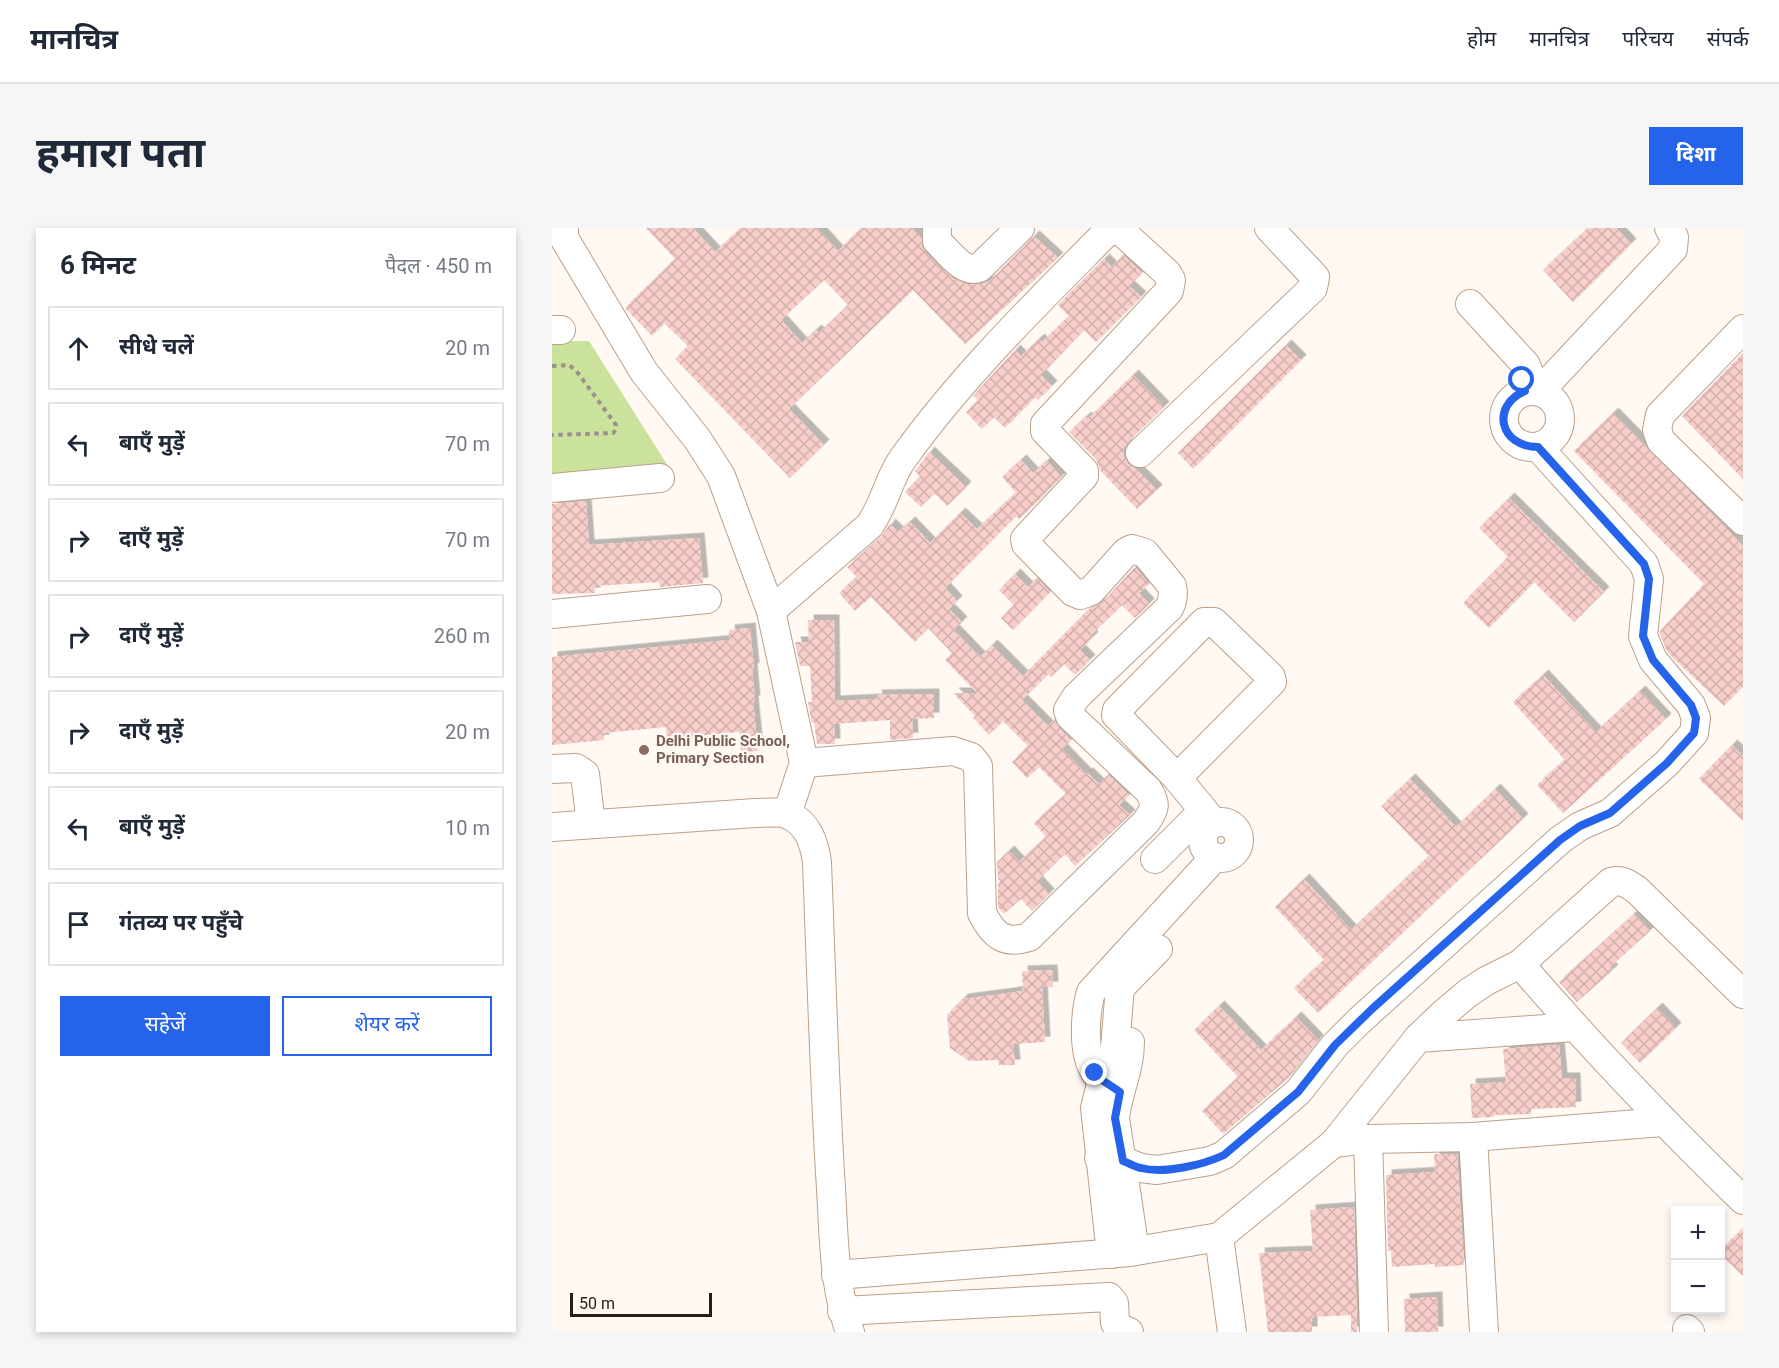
<!DOCTYPE html>
<html lang="hi">
<meta charset="utf-8">
<style>
body{margin:0;font-family:Roboto,"Noto Sans Devanagari",sans-serif;background:#f6f6f7;color:#1f2937}
.controls{position:absolute;right:18px;bottom:18px;display:grid;overflow:hidden;border-radius:0px;box-shadow:0 3px 9px #0003}
.controls button{width:54px;height:54px;display:grid;place-items:center;padding:0;border:0;border-bottom:2px solid #e0e1e3;background:#fff;color:#1f2937;font:30px sans-serif}
.scale{position:absolute;left:18px;bottom:15px;width:142px;box-sizing:border-box;padding-left:6px;border:3px solid #261c12;border-top:0;font-size:16px;line-height:21px;white-space:nowrap;color:#261c12;-webkit-text-stroke:4px #fff8f3;paint-order:stroke}
.stop{position:absolute;width:18px;height:18px;margin:-14px;border:4px solid #2563eb;border-radius:50%;background:#fff}
.stop.end{background:#2563eb;border-color:#fff;box-shadow:0 2px 6px #0008}
.list{margin:0;padding:0;list-style:none}
h2{display:flex;justify-content:space-between;align-items:center;height:78px;margin:0;padding:0 24px;font-size:26px}
h2 small{font-size:20px;font-weight:400;color:#747a83}
.list li{display:grid;grid-template-columns:39px 1fr auto;gap:18px;align-items:center;box-sizing:border-box;height:84px;margin:0 12px 12px;padding:0 12px;border:2px solid #e0e1e3;border-radius:0px}
.list b{display:block;font-size:22px;white-space:nowrap}
.list em{font-size:20px;font-style:normal;color:#747a83}
.actions{display:flex;gap:12px;padding:18px 24px}
.actions a{flex:1;padding:14px 0;border:2px solid #2563eb;border-radius:0px;text-align:center;font-size:21px;color:#2563eb}
.actions .main{background:#2563eb;color:#fff}
.icon{flex:none;width:33px;height:33px;fill:none;stroke:currentColor;stroke-width:2;stroke-linecap:round;stroke-linejoin:round}
.map{position:relative;flex:none;width:1191px;height:1104px;overflow:hidden;border-radius:0px}
header{display:flex;align-items:center;gap:36px;box-sizing:border-box;height:84px;padding:0 30px;background:#fff;border-bottom:2px solid #e0e1e3}
header strong{font-size:28px}
nav{display:flex;gap:33px;margin-inline-start:auto;font-size:21px}
.intro{display:flex;align-items:center;justify-content:space-between;box-sizing:border-box;height:144px;padding:0 36px}
h1{margin:0;font-size:42px}
.button{padding:15px 27px;border-radius:0px;background:#2563eb;color:#fff;font-size:21px;font-weight:700}
main{display:flex;gap:36px;padding:0 36px}
aside{flex:1;background:#fff;border-radius:0px;box-shadow:0 3px 9px #0003}
.map>svg:first-child{display:block}
</style>
<header>
<strong>मानचित्र</strong>
<nav><a>होम</a><a>मानचित्र</a><a>परिचय</a><a>संपर्क</a></nav>
</header>
<div class="intro"><h1>हमारा पता</h1><a class="button">दिशा</a></div>
<main>
<aside>
<h2>6 मिनट<small>पैदल · 450 m</small></h2>
<ul class="list">
<li><svg class="icon" aria-label="ahead" viewBox="0 0 24 24"><path d="M12 20V5M6 11l6-6 6 6"/></svg><div><b>सीधे चलें</b></div><em>20 m</em></li>
<li><svg class="icon" aria-label="left" viewBox="0 0 24 24"><path d="M17 20v-9H6M10 6l-5 5 5 5"/></svg><div><b>बाएँ मुड़ें</b></div><em>70 m</em></li>
<li><svg class="icon" aria-label="right" viewBox="0 0 24 24"><path d="M7 20v-9h11M14 6l5 5-5 5"/></svg><div><b>दाएँ मुड़ें</b></div><em>70 m</em></li>
<li><svg class="icon" aria-label="right" viewBox="0 0 24 24"><path d="M7 20v-9h11M14 6l5 5-5 5"/></svg><div><b>दाएँ मुड़ें</b></div><em>260 m</em></li>
<li><svg class="icon" aria-label="right" viewBox="0 0 24 24"><path d="M7 20v-9h11M14 6l5 5-5 5"/></svg><div><b>दाएँ मुड़ें</b></div><em>20 m</em></li>
<li><svg class="icon" aria-label="left" viewBox="0 0 24 24"><path d="M17 20v-9H6M10 6l-5 5 5 5"/></svg><div><b>बाएँ मुड़ें</b></div><em>10 m</em></li>
<li><svg class="icon" aria-label="arrive" viewBox="0 0 24 24"><path d="M6 21V4h12l-3 4 3 4H6"/></svg><div><b>गंतव्य पर पहुँचे</b></div></li>
</ul>
<div class="actions"><a class="main">सहेजें</a><a>शेयर करें</a></div>
</aside>
<div class="map">
<svg width="1191" height="1104" viewBox="0 0 1191 1104">
<defs>
<pattern id="building-cross-hatch" width="8" height="8" patternUnits="userSpaceOnUse" patternTransform="scale(1.5)"><rect width="8" height="8" fill="#f8cecb"/><path d="M0 0l8 8M0 8l8-8" fill="none" stroke="#d4b0ad"/></pattern>
<filter id="shadow"><feDropShadow dx="5.5" dy="-5.5" stdDeviation="0" flood-color="#0004"/></filter>
</defs>
<rect width="100%" height="100%" fill="#fff8f3"/>
<path fill="#cbe29d" d="M0 113H37L116 238 0 250Z"/>
<g fill="url(#building-cross-hatch)" fill-rule="evenodd" filter="url(#shadow)">
<path d="M94 0H141L163 24 189 0H265L286 23 309 0H360L369 9 370 19 373 24 388 39 402 51 418 57 430 56 439 52 482 8 506 30 413 116 361 62 237 181 272 217 238 250 123 131 136 118 112 95 100 108 73 80 123 31ZM272 52 296 77 267 105 264 102 250 115 229 92Z"/>
<path d="M1036 0H1064L1079 16 1021 74 991 42Z"/>
<path d="M571 27 590 45 577 58 589 69 544 114 532 102 489 147 500 158 486 172 483 169 453 200 442 189 430 201 414 184 426 172 421 168 463 122 469 128 487 111 490 114 517 88 506 77 552 31 560 39Z"/>
<path d="M734 117 749 132 641 241 626 225Z"/>
<path d="M1191 125V251L1130 188Z"/>
<path d="M581 147 612 179 577 213 572 221V229L576 236 584 241 605 262 585 281 549 243 544 231 517 204 534 189 536 191Z"/>
<path d="M1061 185 1191 318V458L1172 478 1121 430 1115 423 1108 406V403L1152 356 1022 223Z"/>
<path d="M377 224 414 259 395 278 382 265 369 279 353 264 368 248 363 243Z"/>
<path d="M469 232 481 245 495 233 509 249 483 276 467 291 464 288 393 360 405 373 397 381 410 394 402 402 428 429 440 417 471 448 536 382 551 374 583 339 597 356 587 365 597 376 583 390 570 377 539 407 541 409 528 422 538 432 523 447 512 436 499 449 496 446 470 472 496 498 502 492 507 500 519 512 510 521 534 546 536 545 547 556 556 547 577 567 567 577 578 587 523 638 513 626 485 653 497 666 480 683 469 671 452 686 446 679V656L448 653 446 650 445 634 457 623 467 634 494 609 482 595 514 566 487 539 475 550 460 534 476 518 451 493 437 507 421 490 423 488 401 465H425L393 432 400 425 376 400 363 414 319 369 303 383 287 365 305 349 295 339 328 310 338 296 346 304 358 294 378 315 408 285 425 301 464 265 450 249Z"/>
<path d="M957 270 1052 364 1022 394 982 354 937 400 911 375 956 329 927 300Z"/>
<path d="M34 273 37 317 147 310 151 355 108 359 107 354 42 358 43 365 0 366V276Z"/>
<path d="M463 346 476 359 485 350 498 364 461 402 449 390 462 377 447 362Z"/>
<path d="M256 392H282L283 473 325 471 324 467 382 466V490L360 491 361 510 338 512V492L282 496 283 516H265L262 494 260 495 256 474H260L258 438H248L243 414H257Z"/>
<path d="M198 400 202 440 200 441 203 473H201L206 523 189 524 187 504 115 511 114 499 52 505V512L0 517V429L178 412 177 402Z"/>
<path d="M991 447 1044 504 1088 463 1114 491 1011 585 985 557 1013 532 961 474Z"/>
<path d="M1180 517 1191 528V593L1147 551Z"/>
<path d="M858 551 904 599 943 561 971 591 766 785 742 760 772 732 723 679 752 651 799 702 877 628 829 578Z"/>
<path d="M1082 686 1098 703 1058 739 1061 742 1025 774 1007 754Z"/>
<path d="M500 742 501 759H490L493 814 461 816 463 837H447L446 832 417 833 398 820 395 787 411 771 471 763 470 743Z"/>
<path d="M667 778 709 822 744 789 766 812 735 851 671 906 650 883 686 849 642 802Z"/>
<path d="M1105 780 1124 800 1088 835 1069 815Z"/>
<path d="M1007 817 1010 850H1023L1024 879 979 881V886L942 887V889L920 890 918 856 954 854 951 821Z"/>
<path d="M882 926H905L912 1037 883 1039V1036L840 1039 839 1022 836 1023 834 947 883 944Z"/>
<path d="M802 979 805 1104H799V1087L761 1089 760 1091V1104H716L707 1025 761 1023 758 982Z"/>
<path d="M1191 1000V1048L1168 1026V1023Z"/>
<path d="M885 1069 886 1104H853L852 1071Z"/>
</g>
<g fill="none" stroke-linecap="round" stroke-linejoin="round">
<g stroke="#bca088" stroke-width="30">
<g id="minor">
<path d="M12 0V10L92 144 146 212 169 248 219 383 252 535 235 586"/>
<path d="M385 0V13C396 23 411 46 427 40L468 0"/>
<path d="M918 76 974 137 983 162"/>
<path d="M1191 101 1108 187 1105 202 1109 213 1191 293"/>
<path d="M0 102H9"/>
<circle cx="980" cy="191" r="28"/>
<path d="M988 163 1121 21 1122 9 1117 0"/>
<path d="M588 225 761 60 763 49 717 0"/>
<path d="M0 260 108 250"/>
<path d="M219 383 317 298C333 277 336 250 352 229 411 147 483 77 554 5L559 1 571 5 615 45 619 52 617 63 493 196V203L532 243V248L473 311 474 316 521 364 528 367 539 363 574 324 580 321 593 325 620 358C622 367 621 373 617 380L524 469 516 482 518 488 596 562C605 576 603 581 594 594L477 709C452 717 441 707 430 685L426 538 419 529 401 523 252 535"/>
<path d="M0 386 155 371"/>
<path d="M0 541 24 540 33 546 39 596"/>
<path d="M625 550 720 454 719 449 662 394H652L565 482 564 487 625 550 662 595"/>
<circle cx="669" cy="612" r="18"/>
<path d="M0 599 203 585C213 585 228 583 237 587 256 596 262 614 265 634 269 738 272 842 278 945 282 998 280 1054 298 1104"/>
<path d="M603 631 651 583"/>
<path d="M968 736C1039 819 1113 896 1191 972"/>
<path d="M866 810 1022 799"/>
<path d="M578 814C578 842 566 863 563 890L583 1023"/>
<path d="M561 860C554 855 548 851 543 844 530 826 533 784 539 764L663 629"/>
<path d="M921 909 932 1104"/>
<path d="M816 911 822 1104"/>
<path d="M782 915 816 911 921 909 1111 894"/>
<path d="M547 930 571 933 589 940 605 942 658 933 672 927 746 864 783 817 807 793 1008 612 1028 598 1058 585 1115 535 1142 505 1144 490 1139 477 1101 432 1091 408 1097 351 1092 336 986 219"/>
<path d="M667 1009 680 1104"/>
<path d="M559 1026 543 880 550 852 558 837 563 819 568 760 606 721"/>
<path d="M284 1047 578 1024 667 1009 782 915 866 810 890 787 916 765 934 753 968 736 1059 654C1070 651 1076 656 1085 662L1191 766"/>
<path d="M290 1083 557 1069 562 1075 563 1095 568 1100 577 1104"/>
<path d="M1135 1101 1138 1104"/>
</g>
</g>
<path stroke="#9a918a" stroke-width="4" stroke-dasharray="4.5 4.5" stroke-linecap="butt" d="M0 138 16 137 23 141 64 197V202L61 205 0 207"/>
<use href="#minor" stroke="#fff" stroke-width="28"/>
</g>
<g fill="none" stroke-linecap="round" stroke-linejoin="round">
<path stroke="#2563eb" stroke-width="8" d="M543 845 550 852 568 864 563 890 571 933C577 935 583 939 589 940 612 946 651 937 672 927L746 864 783 817 820 781 1008 612 1028 598 1058 585 1115 535 1142 505 1144 490 1139 477 1101 432 1091 408 1097 351 1092 336 986 219C948 219 938 178 973 163L970 152"/>
</g>
<circle fill="#8d6e63" stroke="#fff8f3" stroke-width="2" cx="92" cy="522" r="6"/>
<g text-anchor="middle" stroke-width="4.5" stroke-linejoin="round" paint-order="stroke">
<g font-size="15" font-weight="bold" fill="#785e54" stroke="#fff8f3" text-anchor="start">
<text x="104" y="518">Delhi Public School,<tspan x="104" dy="17">Primary Section</tspan></text>
</g>
</g>
</svg>
<div class="controls">
<button>+</button>
<button>−</button>
</div>
<div class="scale">50 m</div>
<div class="stop" style="left:970px;top:152px"></div>
<div class="stop end" style="left:543px;top:845px"></div>
</div>
</main>
